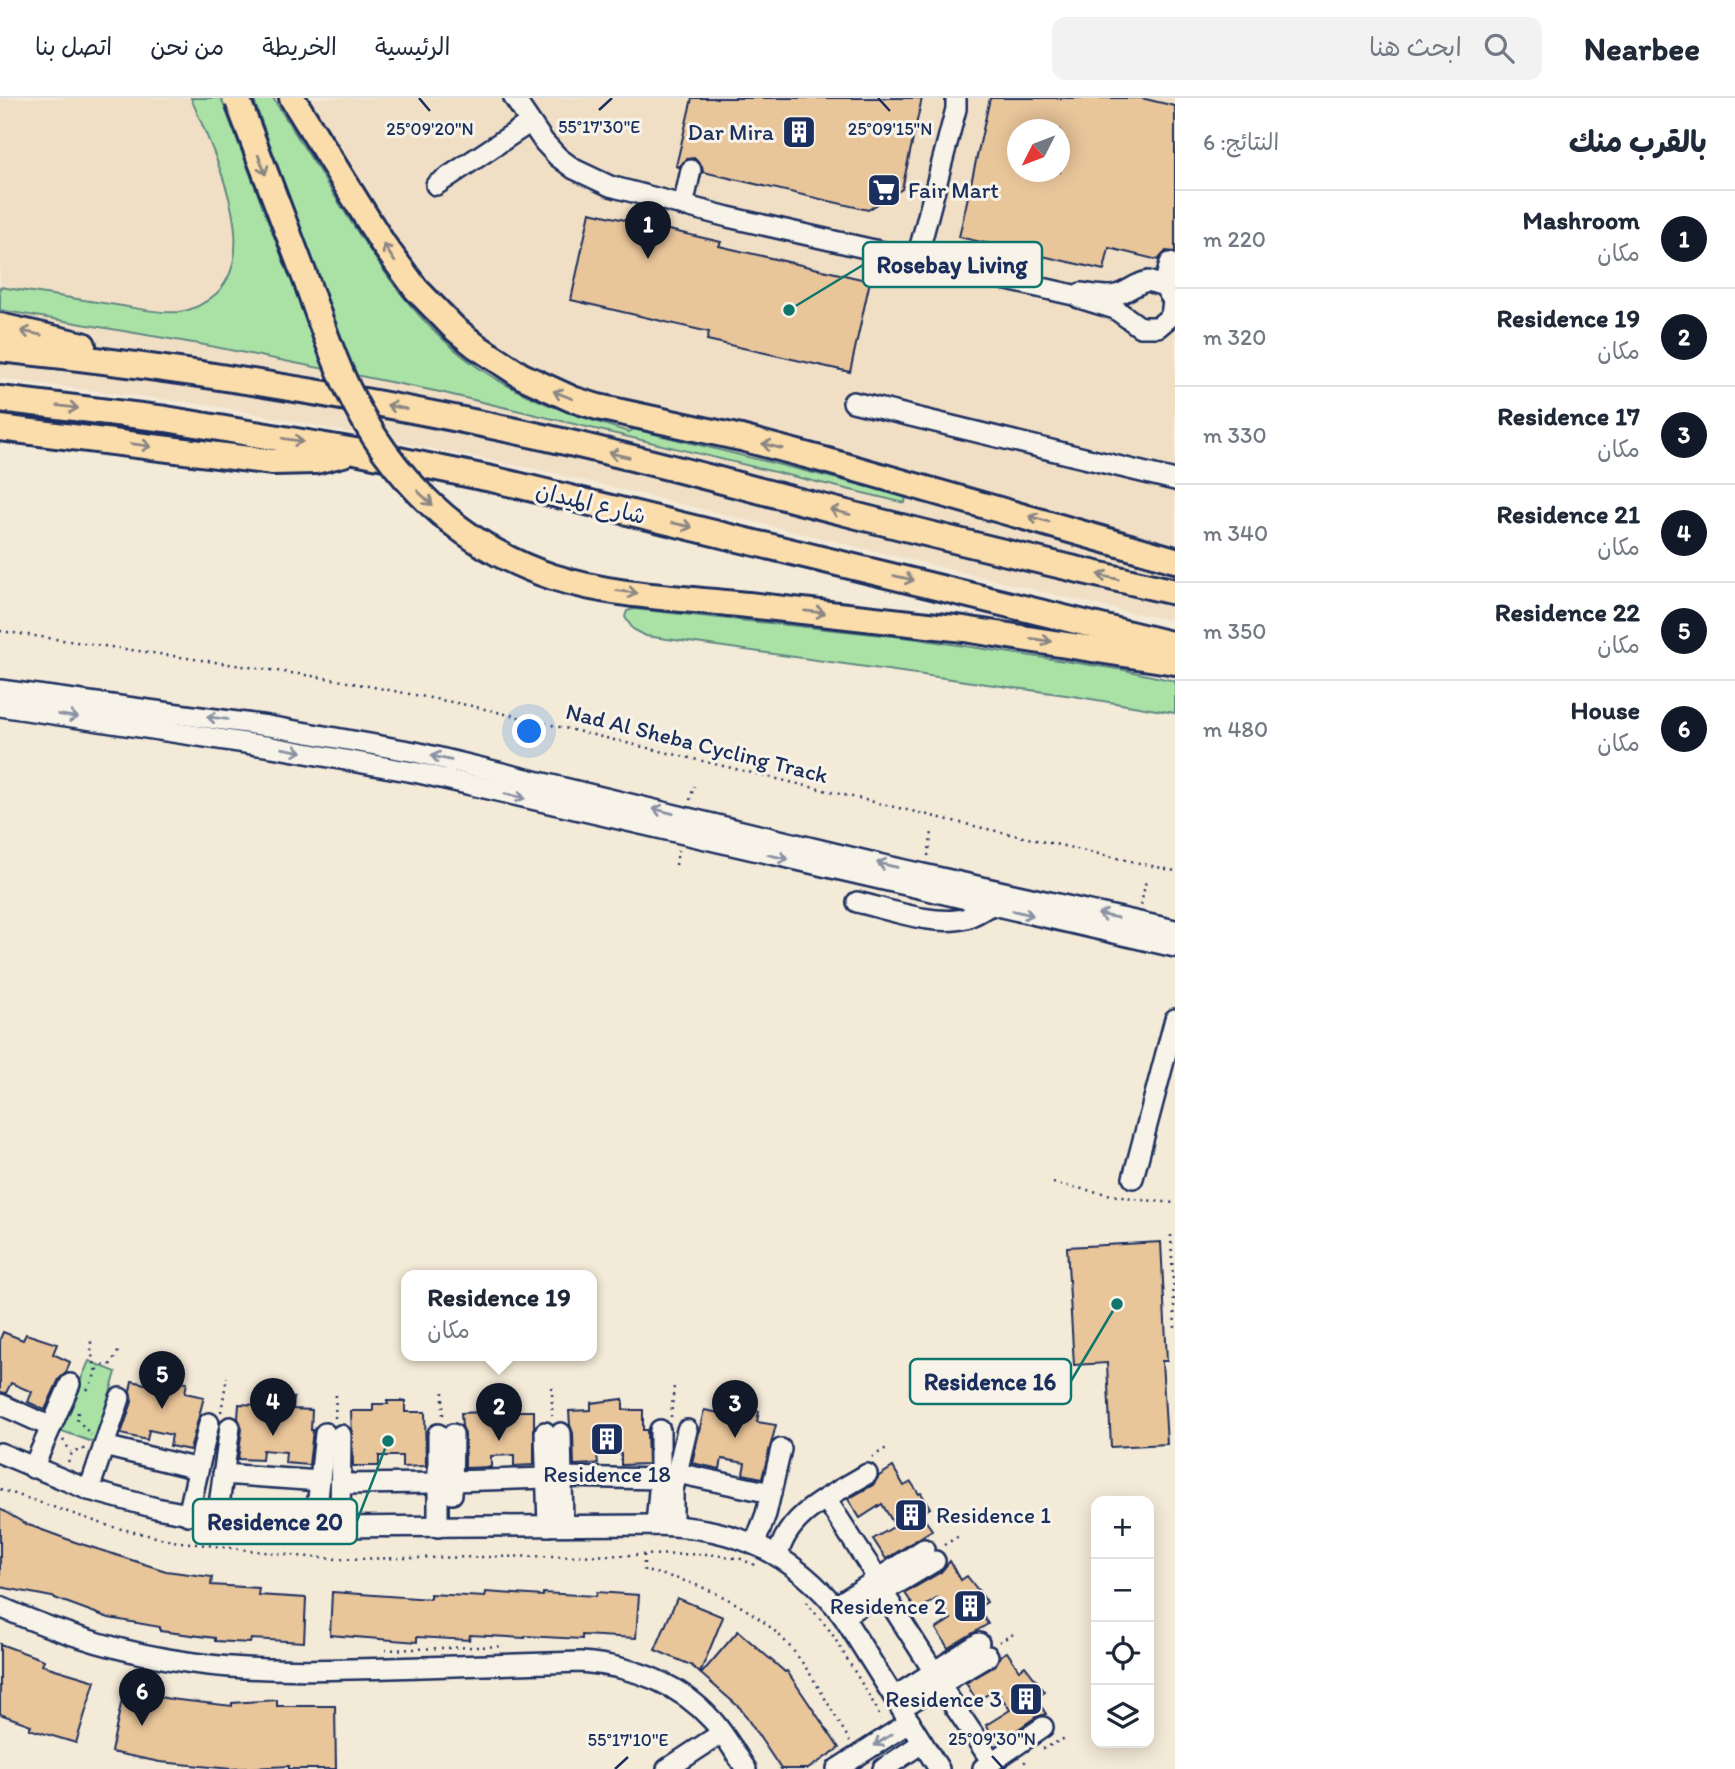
<!DOCTYPE html>
<html lang="ar">
<meta charset="utf-8">
<style>
body{margin:0;font-family:Itim,"Playpen Sans Arabic",sans-serif;background:#f2f2f3;color:#1f2937;direction:rtl}
.controls{position:absolute;right:21px;bottom:21px;display:grid;overflow:hidden;border-radius:14px;box-shadow:0 4px 18px #0003}
.controls button{width:63px;height:63px;display:grid;place-items:center;padding:0;border:0;border-bottom:2px solid #e0e1e3;background:#fff;color:#1f2937;font:35px sans-serif}
.compass{position:absolute;left:1007px;top:21px;width:63px;height:63px;border-radius:50%;background:#fff;box-shadow:0 4px 18px #0003;rotate:228deg}
.you{position:absolute;left:530px;top:634px;width:24px;height:24px;margin:-18px;border:5px solid #fff;border-radius:50%;background:#1a73e8;box-shadow:0 0 0 10px #1a73e833}
.badge{display:grid;place-items:center;width:46px;height:46px;border-radius:50%;background:#111827;color:#fff;font-size:23px;font-weight:700}
.pin{position:absolute;translate:-50% -58px;filter:drop-shadow(0 2px 4px #0008)}
.pin::after{content:'';position:absolute;top:37px;width:24px;height:21px;background:inherit;clip-path:polygon(0 0,100% 0,50% 100%)}
.popup{position:absolute;left:401px;top:1172px;width:196px;height:91px;box-sizing:border-box;display:grid;place-content:center;border-radius:14px;background:#fff;filter:drop-shadow(0 2px 5px #0005);font-size:23px;white-space:nowrap;color:#747a83}
.popup b{font-size:26px;color:#1f2937}
.popup::after{content:'';position:absolute;left:50%;top:100%;margin-left:-14px;border:14px solid transparent;border-top-color:#fff}
.list{margin:0;padding:0;list-style:none}
h2{display:flex;justify-content:space-between;align-items:center;height:91px;margin:0;padding:0 28px;font-size:30px}
h2 small{font-size:23px;font-weight:400;color:#747a83}
.list li{display:grid;grid-template-columns:46px 1fr auto;gap:21px;align-items:center;box-sizing:border-box;height:98px;padding:0 28px;border-top:2px solid #e0e1e3}
.list b{display:block;font-size:26px;white-space:nowrap}
.list p{margin:0;font-size:23px;white-space:nowrap;color:#747a83}
.list em{font-size:23px;font-style:normal;color:#747a83}
.icon{flex:none;width:38px;height:38px;fill:none;stroke:currentColor;stroke-width:2;stroke-linecap:round;stroke-linejoin:round}
.map{position:relative;flex:none;width:1175px;height:1671px;overflow:hidden;direction:ltr}
header{display:flex;align-items:center;gap:42px;box-sizing:border-box;height:98px;padding:0 35px;background:#fff;border-bottom:2px solid #e0e1e3}
header strong{font-size:33px}
nav{display:flex;gap:38px;margin-inline-start:auto;font-size:24px}
.search{width:490px;height:63px;background:#f2f2f3;display:flex;align-items:center;gap:18px;box-sizing:border-box;padding:0 24px;border-radius:14px;color:#747a83;font-size:26px}
main{display:flex}
aside{flex:1;background:#fff}
.map>svg:first-child{display:block}
</style>
<header>
<strong>Nearbee</strong>
<div class="search"><svg class="icon" aria-label="search" viewBox="0 0 24 24"><circle cx="10" cy="10" r="6"/><path d="M15 15l6 6"/></svg>ابحث هنا</div>
<nav><a>الرئيسية</a><a>الخريطة</a><a>من نحن</a><a>اتصل بنا</a></nav>
</header>
<main>
<aside>
<h2>بالقرب منك<small>النتائج: 6</small></h2>
<ul class="list">
<li><span class="badge">1</span><div><b>Mashroom</b><p>مكان</p></div><em>220 m</em></li>
<li><span class="badge">2</span><div><b>Residence 19</b><p>مكان</p></div><em>320 m</em></li>
<li><span class="badge">3</span><div><b>Residence 17</b><p>مكان</p></div><em>330 m</em></li>
<li><span class="badge">4</span><div><b>Residence 21</b><p>مكان</p></div><em>340 m</em></li>
<li><span class="badge">5</span><div><b>Residence 22</b><p>مكان</p></div><em>350 m</em></li>
<li><span class="badge">6</span><div><b>House</b><p>مكان</p></div><em>480 m</em></li>
</ul>
</aside>
<div class="map">
<svg width="1175" height="1671" viewBox="0 0 1175 1671">
<rect width="100%" height="100%" fill="#f4ead8"/>
<filter id="ink" filterUnits="userSpaceOnUse"><feTurbulence type="fractalNoise" baseFrequency=".0143" numOctaves="2"/><feDisplacementMap in="SourceGraphic" scale="14" xChannelSelector="R" yChannelSelector="G"/><feConvolveMatrix kernelMatrix="1 2 1 2 8 2 1 2 1" color-interpolation-filters="sRGB"/></filter>
<g filter="url(#ink)">
<path fill="#f1dfc5" fill-rule="evenodd" d="M0 0H1175V523L1122 513 549 374 210 307 0 281ZM1018 32H1060V74H1018Z"/>
<g fill="#aae2a6" stroke="#628882" stroke-width="2">
<path d="M191 0H221L288 175 314 166 253 0H273C296 36 318 72 341 108 386 180 429 244 505 286 545 308 586 321 629 334L634 331 906 398 905 405 440 294 205 247 0 212V189C39 195 77 201 116 207 136 210 159 216 179 214 193 212 206 205 217 195 263 149 211 50 191 0Z"/>
<path d="M634 511 911 540 1124 572 1175 583V615L1073 598 646 538 633 531 625 519 627 513Z"/>
<path d="M89 1263 116 1274 95 1345 59 1332Z"/>
</g>
<g fill="#e9c59a" stroke="#1b2f5e" stroke-width="2" fill-rule="evenodd">
<path d="M692 0H922L902 91 868 112 703 74 702 68 694 60 687 61 679 69 676 68Z"/>
<path d="M990 0H1141L1175 8V154L1166 153 1158 162 1109 150 1104 172 959 139ZM1018 32H1060V74H1018Z"/>
<path d="M590 114 721 144 719 148 870 183 850 274 707 242 709 234 571 202Z"/>
<path d="M1161 1144 1167 1263H1162L1167 1346 1111 1349 1107 1265 1074 1267 1067 1149Z"/>
<path d="M3 1234 23 1242 26 1236 57 1246 53 1256 70 1264 66 1275 59 1281 45 1312 28 1304 32 1294 11 1285 6 1295 0 1294V1241Z"/>
<path d="M155 1280 187 1284 185 1295 204 1299 190 1352 170 1348 172 1337 149 1332 147 1342 121 1336 132 1304 130 1293 132 1283 154 1288Z"/>
<path d="M276 1298 294 1300 293 1311 312 1312 311 1332H313L309 1367 285 1365 286 1354 263 1352 262 1362 238 1361 242 1331 238 1320 239 1306 260 1307 261 1300 276 1301Z"/>
<path d="M623 1301V1312H643V1332H647L648 1366 621 1367V1356H597L598 1366 574 1367 573 1335 570 1327 569 1313 591 1312V1305Z"/>
<path d="M387 1303H405V1314H425L426 1368 402 1369V1358H379V1368H353L351 1313H373V1306H388Z"/>
<path d="M497 1303H514L515 1313H534V1367L514 1368V1357L491 1358V1369L465 1370V1336L462 1328 461 1315 483 1314 482 1307 497 1306Z"/>
<path d="M727 1309 759 1313 757 1324 776 1327 762 1380 743 1376 745 1365 722 1361 720 1371 692 1365 704 1312 725 1316Z"/>
<path d="M893 1369 904 1388 911 1384 919 1396 921 1395 930 1410 921 1416 932 1432 886 1461 873 1441 895 1428 882 1406 860 1420 848 1401 873 1387 879 1378Z"/>
<path d="M0 1411 26 1426 75 1444 166 1473 212 1479 211 1487 259 1490 258 1497 306 1500 304 1544 251 1541 250 1545 215 1543V1540L160 1533V1529L109 1520 52 1499 0 1489Z"/>
<path d="M950 1463 961 1482 967 1478 987 1504 978 1510 988 1526 948 1550 936 1531 951 1521 938 1500 917 1513 905 1495 941 1474Z"/>
<path d="M332 1494 430 1501V1496L485 1499 486 1494 543 1498V1495L596 1498 597 1494 639 1497 636 1540 582 1537V1541L525 1538V1540L470 1537 469 1542 417 1539V1544L330 1537Z"/>
<path d="M677 1500 723 1519 700 1575 691 1567 655 1552Z"/>
<path d="M738 1533 785 1574 787 1573 839 1650 808 1671H781L740 1610 701 1576Z"/>
<path d="M0 1546 44 1562 42 1567 95 1583 76 1645 29 1631 31 1627 0 1616Z"/>
<path d="M1007 1554 1019 1572 1025 1568 1045 1594 1036 1600 1046 1616 1036 1619 998 1645 986 1627 1010 1612 996 1591 977 1603 966 1585 995 1568 1000 1558Z"/>
<path d="M124 1592 170 1601 232 1608V1605L277 1602V1608H335L336 1671H289V1668L231 1671 160 1664 111 1654Z"/>
</g>
<g fill="none" stroke-linecap="round" stroke-linejoin="round">
<g stroke="#1b2f5e" stroke-width="24">
<g id="minor">
<path d="M514 0 544 44 558 59 574 71 610 88 728 119 1078 198"/>
<path d="M436 87 529 25"/>
<path d="M683 108 691 72"/>
<path d="M917 160 956 11V0"/>
<path d="M1148 183 1164 188 1173 202 1171 218 1158 229H1140L1115 211 1079 200 1081 195C1092 196 1105 200 1116 197 1128 194 1136 185 1148 183Z"/>
<path d="M1164 188 1170 165"/>
<path d="M853 304 1175 382"/>
<path d="M0 592 268 628 415 654 887 768 1175 832"/>
<path d="M0 608 272 649 419 675 1175 849"/>
<path d="M857 804C887 811 936 829 966 820 975 817 983 812 991 807"/>
<path d="M1133 1080 1175 921"/>
<path d="M0 1306 51 1329"/>
<path d="M545 1334 548 1428"/>
<path d="M561 1335 563 1427"/>
<path d="M104 1348 198 1371"/>
<path d="M0 1355 89 1392 156 1410 217 1421 315 1429 656 1427C735 1429 793 1454 843 1518L939 1671"/>
<path d="M33 1370 70 1286"/>
<path d="M677 1375 771 1395"/>
<path d="M223 1376 320 1383"/>
<path d="M562 1379 660 1381"/>
<path d="M452 1383 547 1380"/>
<path d="M341 1386 438 1385"/>
<path d="M89 1392 120 1300"/>
<path d="M452 1396 453 1336"/>
<path d="M826 1401 878 1481"/>
<path d="M188 1417 209 1325"/>
<path d="M217 1421 230 1329"/>
<path d="M656 1427 660 1381V1332"/>
<path d="M673 1427V1392L687 1332"/>
<path d="M315 1429 325 1335"/>
<path d="M340 1429 341 1337"/>
<path d="M438 1429V1336"/>
<path d="M755 1445 766 1416 781 1351"/>
<path d="M778 1458C787 1415 833 1397 867 1376"/>
<path d="M883 1494 934 1574"/>
<path d="M837 1507 924 1451"/>
<path d="M0 1509C61 1536 127 1556 193 1565 259 1574 324 1572 390 1570 453 1568 517 1566 581 1564 630 1568 678 1584 712 1622 725 1636 735 1655 746 1671"/>
<path d="M843 1518 935 1463"/>
<path d="M940 1587 992 1664"/>
<path d="M894 1599 979 1545"/>
<path d="M901 1610 988 1558"/>
<path d="M983 1670 1043 1629"/>
<path d="M667 1671 722 1635"/>
<path d="M837 1671 910 1624"/>
<path d="M883 1671 922 1645"/>
</g>
</g>
<g stroke="#1b2f5e" stroke-width="30">
<g id="major">
<path d="M292 0 383 146 416 191 454 230 476 248 522 278 572 301 598 309 741 340 828 363 1175 462"/>
<path d="M0 228 83 247"/>
<path d="M0 251C184 270 367 300 548 340 648 362 747 390 846 415 955 443 1065 469 1175 494"/>
<path d="M0 301 166 321 355 353 496 382 1175 547"/>
<path d="M0 330 273 364 315 363 343 356"/>
<path d="M748 507 964 531 1175 564"/>
</g>
</g>
<g stroke="#1b2f5e" stroke-width="2.5" stroke-dasharray="2 5" stroke-linecap="butt">
<path d="M0 533 332 581 472 608 974 728 1175 773"/>
<path d="M690 702 694 688"/>
<path d="M928 758 932 734"/>
<path d="M676 767 678 752"/>
<path d="M1141 807 1146 782"/>
<path d="M1053 1085 1132 1101 1175 1105"/>
<path d="M1171 1137 1175 1231"/>
<path d="M97 1272 104 1267 111 1266 119 1252"/>
<path d="M552 1289V1318"/>
<path d="M87 1292C104 1265 90 1271 91 1243"/>
<path d="M443 1294V1322"/>
<path d="M78 1314 77 1321 91 1337"/>
<path d="M221 1314 227 1279"/>
<path d="M671 1319 674 1288"/>
<path d="M335 1320 336 1295"/>
<path d="M63 1342 71 1354"/>
<path d="M872 1359 890 1348"/>
<path d="M68 1364 72 1355 86 1350"/>
<path d="M0 1391 109 1428 173 1443 297 1458 337 1461 709 1456 741 1461 759 1469"/>
<path d="M944 1447 959 1438"/>
<path d="M644 1457V1473C693 1481 747 1505 782 1540 810 1569 829 1609 850 1643"/>
<path d="M806 1504 831 1534 877 1611 880 1622"/>
<path d="M999 1544 1017 1534"/>
<path d="M385 1552 504 1548"/>
<path d="M1043 1651 1065 1640"/>
<path d="M1021 1671 1026 1662"/>
</g>
<use href="#minor" stroke="#f7f3e8" stroke-width="19"/>
<use href="#major" stroke="#fbddab" stroke-width="24"/>
<g stroke="#1b2f5e" stroke-width="30" stroke-linecap="butt">
<path id="major-bridge" d="M238 3C261 63 283 122 306 182 319 218 331 256 348 291 389 378 460 449 553 479 615 499 683 500 748 507"/>
</g>
<use href="#major-bridge" stroke="#fbddab" stroke-width="24"/>
</g>
<defs><path id="oneway-shaft" d="M-6 0H5M1.5-3L5.5 0L1.5 3" fill="none" stroke-width="1.6" stroke-linecap="round" stroke-linejoin="round" transform="scale(1.75)"/></defs>
<g stroke="#8b8684">
<use href="#oneway-shaft" transform="translate(262 67) rotate(69)"/>
<use href="#oneway-shaft" transform="translate(389 155) rotate(-124)"/>
<use href="#oneway-shaft" transform="translate(31 235) rotate(-168)"/>
<use href="#oneway-shaft" transform="translate(563 297) rotate(-158)"/>
<use href="#oneway-shaft" transform="translate(68 309) rotate(7)"/>
<use href="#oneway-shaft" transform="translate(397 309) rotate(-169)"/>
<use href="#oneway-shaft" transform="translate(293 342) rotate(9)"/>
<use href="#oneway-shaft" transform="translate(141 347) rotate(7)"/>
<use href="#oneway-shaft" transform="translate(772 348) rotate(-166)"/>
<use href="#oneway-shaft" transform="translate(619 357) rotate(-167)"/>
<use href="#oneway-shaft" transform="translate(425 400) rotate(44)"/>
<use href="#oneway-shaft" transform="translate(840 414) rotate(-166)"/>
<use href="#oneway-shaft" transform="translate(1039 421) rotate(-164)"/>
<use href="#oneway-shaft" transform="translate(682 427) rotate(13)"/>
<use href="#oneway-shaft" transform="translate(1108 479) rotate(-167)"/>
<use href="#oneway-shaft" transform="translate(904 480) rotate(13)"/>
<use href="#oneway-shaft" transform="translate(627 494) rotate(7)"/>
<use href="#oneway-shaft" transform="translate(815 514) rotate(6)"/>
<use href="#oneway-shaft" transform="translate(1041 542) rotate(9)"/>
</g>
<g stroke="#8991a3">
<use href="#oneway-shaft" transform="translate(68 618) rotate(9)"/>
<use href="#oneway-shaft" transform="translate(217 620) rotate(-172)"/>
<use href="#oneway-shaft" transform="translate(292 652) rotate(10)"/>
<use href="#oneway-shaft" transform="translate(441 660) rotate(-167)"/>
<use href="#oneway-shaft" transform="translate(515 698) rotate(13)"/>
<use href="#oneway-shaft" transform="translate(663 713) rotate(-166)"/>
<use href="#oneway-shaft" transform="translate(778 759) rotate(13)"/>
<use href="#oneway-shaft" transform="translate(887 767) rotate(-167)"/>
<use href="#oneway-shaft" transform="translate(1023 815) rotate(13)"/>
<use href="#oneway-shaft" transform="translate(1108 818) rotate(-168)"/>
<use href="#oneway-shaft" transform="translate(883 1642) rotate(147)"/>
</g>
</g>
<path fill="none" stroke="#1b2f5e" stroke-width="2.5" d="M419 0 430 13M878 0 890 13M599 12 612 0M992 1658 1004 1671M615 1671 628 1659"/>
<defs>
<g id="building-square" transform="scale(1.75)"><rect x="-9" y="-9" width="18" height="18" rx="4" fill="#1b2f5e" stroke="#f7f3e8"/><path d="M-4-6H4V6H1V3H-1V6H-4ZM-2.5-4.3h1.7v1.8h-1.7ZM.8-4.3h1.7v1.8H.8ZM-2.5-1h1.7V.8h-1.7ZM.8-1h1.7V.8H.8Z" fill="#fff"/></g>
<g id="supermarket-square" transform="scale(1.75)"><rect x="-9" y="-9" width="18" height="18" rx="4" fill="#1b2f5e" stroke="#f7f3e8"/><path d="M-6-5.5h2.5l.6 2H6L4.5 2H-2.5L-4.4-4H-6ZM-1.5 3.2a1.3 1.3 0 1 0 .1 0ZM3 3.2a1.3 1.3 0 1 0 .1 0Z" fill="#fff"/></g>
</defs>
<g fill-rule="evenodd">
<use href="#building-square" x="799" y="34"/>
<use href="#supermarket-square" x="884" y="92"/>
<use href="#building-square" x="607" y="1341"/>
<use href="#building-square" x="911" y="1417"/>
<use href="#building-square" x="970" y="1508"/>
<use href="#building-square" x="1026" y="1601"/>
</g>
<g text-anchor="middle" stroke-width="6" stroke-linejoin="round" paint-order="stroke">
<g font-size="23" fill="#1b2f5e" stroke="#f7f3e8" text-anchor="end">
<text x="774" y="42">Dar Mira</text>
<text x="908" y="100" text-anchor="start">Fair Mart</text>
<text x="607" y="1384" text-anchor="middle">Residence 18</text>
<text x="936" y="1425" text-anchor="start">Residence 1</text>
<text x="946" y="1516">Residence 2</text>
<text x="1002" y="1609">Residence 3</text>
</g>
<g font-size="23" fill="#1b2f5e" stroke="#f7f3e8">
<text transform="translate(591 405) rotate(14)" y="8">شارع الميدان</text>
<text transform="translate(697 645) rotate(14)" y="8">Nad Al Sheba Cycling Track</text>
</g>
</g>
<g font-size="18" text-anchor="middle" fill="#1b2f5e" stroke="#f7f3e8" stroke-width="6" stroke-linejoin="round" paint-order="stroke">
<text x="599" y="35">55°17'30"E</text>
<text x="430" y="37">25°09'20"N</text>
<text x="890" y="37">25°09'15"N</text>
<text x="992" y="1647">25°09'30"N</text>
<text x="628" y="1648">55°17'10"E</text>
</g>
<path fill="none" stroke="#0f766e" stroke-width="2.5" d="M789 212L863 167M1117 1206L1071 1283M388 1343L357 1423"/>
<g fill="#0f766e" stroke="#f7f3e8" stroke-width="2.5">
<circle cx="789" cy="212" r="7"/>
<circle cx="1117" cy="1206" r="7"/>
<circle cx="388" cy="1343" r="7"/>
</g>
<g fill="#f7f3e8" stroke="#0f766e" stroke-width="2.5">
<rect x="863" y="144" width="179" height="45" rx="7"/>
<rect x="910" y="1261" width="161" height="45" rx="7"/>
<rect x="193" y="1401" width="164" height="45" rx="7"/>
</g>
<g font-size="24" text-anchor="middle" font-weight="bold" fill="#1b2f5e">
<text x="952" y="175">Rosebay Living</text>
<text x="990" y="1292">Residence 16</text>
<text x="275" y="1432">Residence 20</text>
</g>
</svg>
<div class="controls">
<button>+</button>
<button>−</button>
<button><svg class="icon" aria-label="locate" viewBox="0 0 24 24"><circle cx="12" cy="12" r="6"/><path d="M12 2v4M12 18v4M2 12h4M18 12h4"/></svg></button>
<button><svg class="icon" aria-label="layers" viewBox="0 0 24 24"><path d="M12 4l9 5-9 5-9-5zM3 14l9 5 9-5"/></svg></button>
</div>
<svg class="compass" viewBox="-18 -18 36 36"><path d="M0-13l5 13h-10z" fill="#e53935"/><path d="M0 13l5-13h-10z" fill="#747a83"/></svg>
<div class="you"></div>
<div class="pin badge" style="left:648px;top:161px">1</div>
<div class="pin badge" style="left:499px;top:1343px">2</div>
<div class="popup"><b>Residence 19</b>مكان</div>
<div class="pin badge" style="left:735px;top:1340px">3</div>
<div class="pin badge" style="left:273px;top:1338px">4</div>
<div class="pin badge" style="left:162px;top:1311px">5</div>
<div class="pin badge" style="left:142px;top:1628px">6</div>
</div>
</main>
